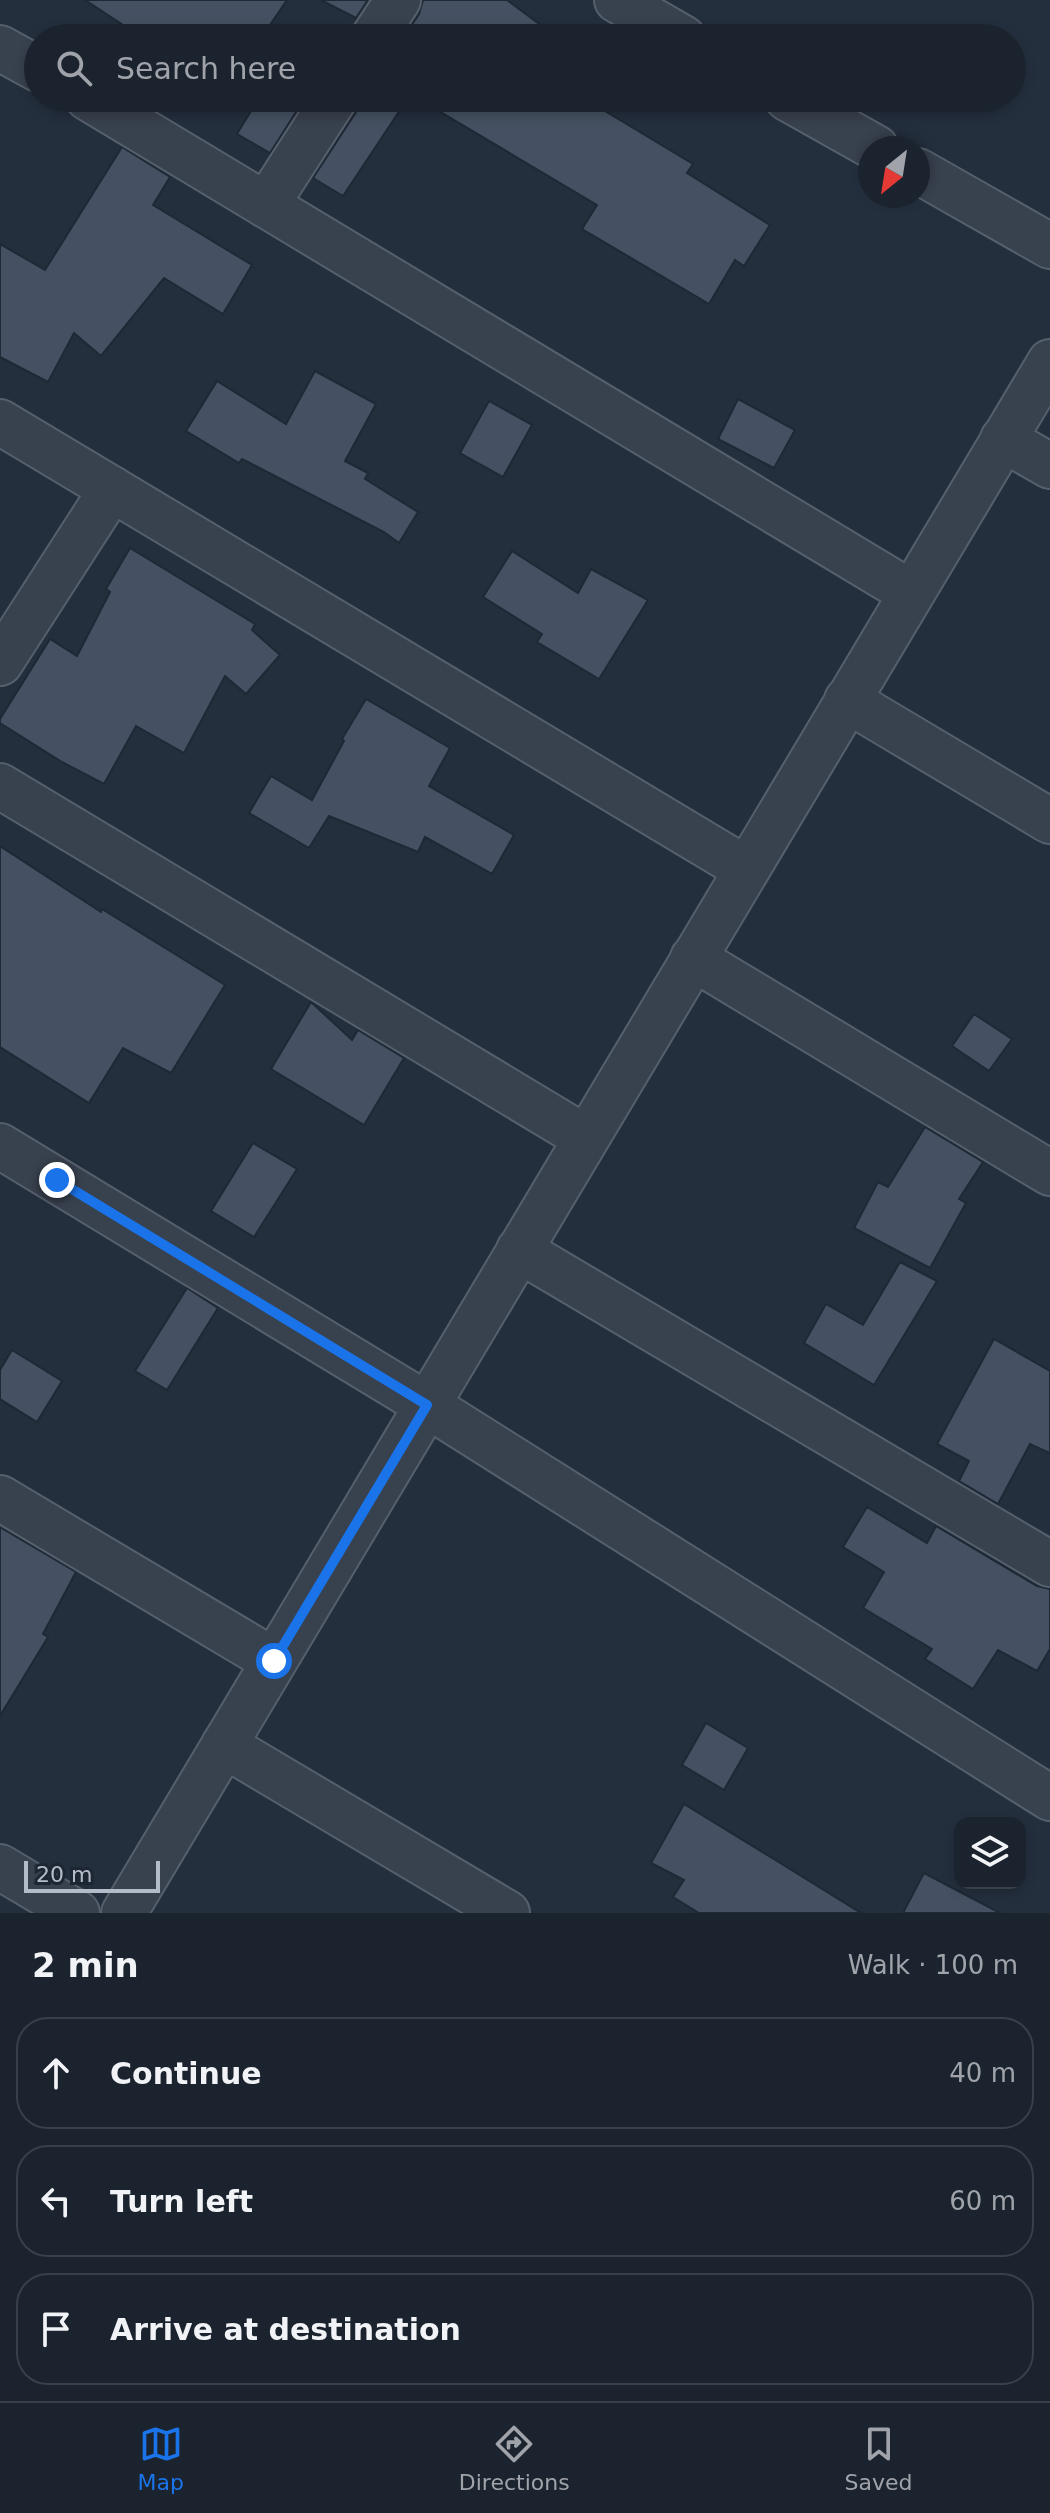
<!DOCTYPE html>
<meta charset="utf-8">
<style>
body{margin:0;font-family:"DejaVu Sans",sans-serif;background:#242b36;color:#f1f3f6}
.controls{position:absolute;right:24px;bottom:24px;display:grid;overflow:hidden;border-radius:16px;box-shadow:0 4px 12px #0003}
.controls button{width:72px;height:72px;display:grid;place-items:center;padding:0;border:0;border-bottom:2px solid #39404a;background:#1b232e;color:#f1f3f6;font:40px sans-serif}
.compass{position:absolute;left:858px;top:136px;width:72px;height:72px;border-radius:50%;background:#1b232e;box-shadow:0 4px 12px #0003;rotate:210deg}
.scale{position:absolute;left:24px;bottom:20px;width:136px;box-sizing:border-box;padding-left:8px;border:4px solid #b4bcc9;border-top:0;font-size:22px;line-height:28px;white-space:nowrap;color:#b4bcc9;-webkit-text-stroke:6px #1d2633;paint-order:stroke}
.stop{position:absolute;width:24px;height:24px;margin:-18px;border:6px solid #1a73e8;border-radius:50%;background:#fff}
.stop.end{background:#1a73e8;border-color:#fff;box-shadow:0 2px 8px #0008}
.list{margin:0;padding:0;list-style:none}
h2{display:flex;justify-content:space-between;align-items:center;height:104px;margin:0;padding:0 32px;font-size:34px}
h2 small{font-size:26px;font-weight:400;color:#a0a4aa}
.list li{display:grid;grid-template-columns:52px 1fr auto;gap:24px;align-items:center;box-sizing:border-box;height:112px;margin:0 16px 16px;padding:0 16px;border:2px solid #39404a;border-radius:32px}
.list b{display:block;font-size:30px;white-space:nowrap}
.list em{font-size:26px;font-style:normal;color:#a0a4aa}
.icon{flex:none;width:44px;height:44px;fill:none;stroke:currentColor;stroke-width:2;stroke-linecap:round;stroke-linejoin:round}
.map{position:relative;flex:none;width:1050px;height:1913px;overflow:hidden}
.search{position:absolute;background:#1b232e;box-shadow:0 4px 12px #0003;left:24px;right:24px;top:24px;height:88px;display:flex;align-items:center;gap:20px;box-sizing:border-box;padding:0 28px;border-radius:44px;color:#a0a4aa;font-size:30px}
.sheet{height:488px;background:#1b232e}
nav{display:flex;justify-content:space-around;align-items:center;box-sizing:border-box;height:112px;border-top:2px solid #39404a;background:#1b232e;font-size:22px;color:#a0a4aa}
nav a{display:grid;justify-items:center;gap:4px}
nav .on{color:#1a73e8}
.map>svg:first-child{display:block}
</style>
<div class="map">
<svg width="1050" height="1913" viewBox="0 0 1050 1913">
<rect width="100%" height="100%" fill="#242f3e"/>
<g fill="#455162" stroke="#1f2835" stroke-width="2">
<path d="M85 0H287L261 38H143Z"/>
<path d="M321 0H368L356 18Z"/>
<path d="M423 0H507L546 29 540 38H403L419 14Z"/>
<path d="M259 98H305L270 153 237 134Z"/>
<path d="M360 98H408L343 196 313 178 356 112Z"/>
<path d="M417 98H613L605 111 693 164 687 173 770 225 744 266 735 260 709 304 582 229 597 205Z"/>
<path d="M122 147 170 177 153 205 252 265 223 314 164 278 101 356 74 333 48 382 0 357V244L45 270Z"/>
<path d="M315 371 376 404 345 461 368 473 365 479 418 512 399 543 384 532 242 459 239 463 186 431 217 381 286 424Z"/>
<path d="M738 399 795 430 774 468 718 439Z"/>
<path d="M489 401 532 425 503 477 460 453Z"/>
<path d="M130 548 255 624 252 630 280 655 246 694 225 676 184 753 136 726 104 784 62 762 0 723V719L50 639 77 656 110 592 106 589Z"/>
<path d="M512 551 578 593 591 569 648 600 599 679 537 642 542 634 483 597Z"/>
<path d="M366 699 450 748 429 786 514 835 492 874 425 837 418 852 329 816 309 848 249 813 271 776 312 800 344 741 342 739Z"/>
<path d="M0 846 101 912 102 909 225 985 171 1073 123 1048 89 1103 0 1047Z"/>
<path d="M311 1002 352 1040 358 1030 404 1058 364 1125 271 1069Z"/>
<path d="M974 1014 1012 1039 989 1071 952 1046Z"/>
<path d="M925 1127 983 1162 959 1199 966 1203 930 1268 854 1228 878 1182 888 1187Z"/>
<path d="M253 1143 297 1169 254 1237 211 1211Z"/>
<path d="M900 1262 937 1281 874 1385 804 1343 826 1304 863 1325Z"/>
<path d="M187 1288 218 1308 167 1390 135 1371Z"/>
<path d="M994 1339 1050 1371V1453L1030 1444 998 1504 959 1481 969 1461 937 1444Z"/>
<path d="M12 1350 62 1381 37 1422 0 1399V1370Z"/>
<path d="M867 1507 927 1543 936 1526 1037 1586 1050 1589V1649L1037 1671 998 1650 973 1689 925 1659 932 1649 863 1608 884 1572 843 1547Z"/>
<path d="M0 1527 76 1572 43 1634 48 1637 0 1716Z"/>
<path d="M706 1723 748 1748 724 1790 682 1765Z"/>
<path d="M684 1804 777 1861 861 1913H699L673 1897 684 1880 651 1863Z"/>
<path d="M924 1873 1000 1913H903Z"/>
</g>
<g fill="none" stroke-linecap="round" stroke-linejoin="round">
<g stroke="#565f6c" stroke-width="48">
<g id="minor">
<path d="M617 0 683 38"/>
<path d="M373 38 398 0"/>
<path d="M0 48 38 69"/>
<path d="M88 98 911 593"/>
<path d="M787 98 876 148"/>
<path d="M918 171 1050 246"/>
<path d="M266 205 335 98"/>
<path d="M0 422 746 869"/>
<path d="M1003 439 1050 466"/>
<path d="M0 663 112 489"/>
<path d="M847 700 1050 821"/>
<path d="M0 786 586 1138"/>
<path d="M693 958 1050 1173"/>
<path d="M0 1146 427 1405 1050 1798"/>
<path d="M519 1250 1050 1564"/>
<path d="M0 1498 274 1661"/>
<path d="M224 1745 507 1913"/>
<path d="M0 1867 77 1913"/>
<path d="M124 1913 1050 362"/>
</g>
</g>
<use href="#minor" stroke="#38414e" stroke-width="44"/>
</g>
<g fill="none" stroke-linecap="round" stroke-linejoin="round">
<path stroke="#1a73e8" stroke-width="10" d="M57 1180 427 1405 274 1661"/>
</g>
</svg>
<div class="controls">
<button><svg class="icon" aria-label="layers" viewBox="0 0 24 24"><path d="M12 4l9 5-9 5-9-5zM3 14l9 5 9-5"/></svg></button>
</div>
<svg class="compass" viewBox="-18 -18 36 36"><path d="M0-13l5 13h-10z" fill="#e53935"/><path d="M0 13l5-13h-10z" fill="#a0a4aa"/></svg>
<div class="scale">20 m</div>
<div class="stop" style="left:274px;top:1661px"></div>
<div class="stop end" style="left:57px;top:1180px"></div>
<div class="search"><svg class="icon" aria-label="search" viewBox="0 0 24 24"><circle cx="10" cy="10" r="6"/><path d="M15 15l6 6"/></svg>Search here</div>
</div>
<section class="sheet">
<h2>2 min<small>Walk · 100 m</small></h2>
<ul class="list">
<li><svg class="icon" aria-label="ahead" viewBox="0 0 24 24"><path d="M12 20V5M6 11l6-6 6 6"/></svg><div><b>Continue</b></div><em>40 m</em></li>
<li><svg class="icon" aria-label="left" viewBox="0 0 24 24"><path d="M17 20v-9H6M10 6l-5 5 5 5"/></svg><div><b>Turn left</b></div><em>60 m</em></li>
<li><svg class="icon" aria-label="arrive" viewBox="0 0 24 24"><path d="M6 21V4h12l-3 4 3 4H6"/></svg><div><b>Arrive at destination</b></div></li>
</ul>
</section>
<nav>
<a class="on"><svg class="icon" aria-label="map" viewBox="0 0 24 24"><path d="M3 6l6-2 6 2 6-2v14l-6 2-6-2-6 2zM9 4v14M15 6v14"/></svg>Map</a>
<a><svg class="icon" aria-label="directions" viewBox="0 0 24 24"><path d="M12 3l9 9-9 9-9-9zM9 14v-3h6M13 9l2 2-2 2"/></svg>Directions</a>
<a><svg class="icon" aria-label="saved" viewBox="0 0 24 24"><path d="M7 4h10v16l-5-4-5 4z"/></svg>Saved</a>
</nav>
